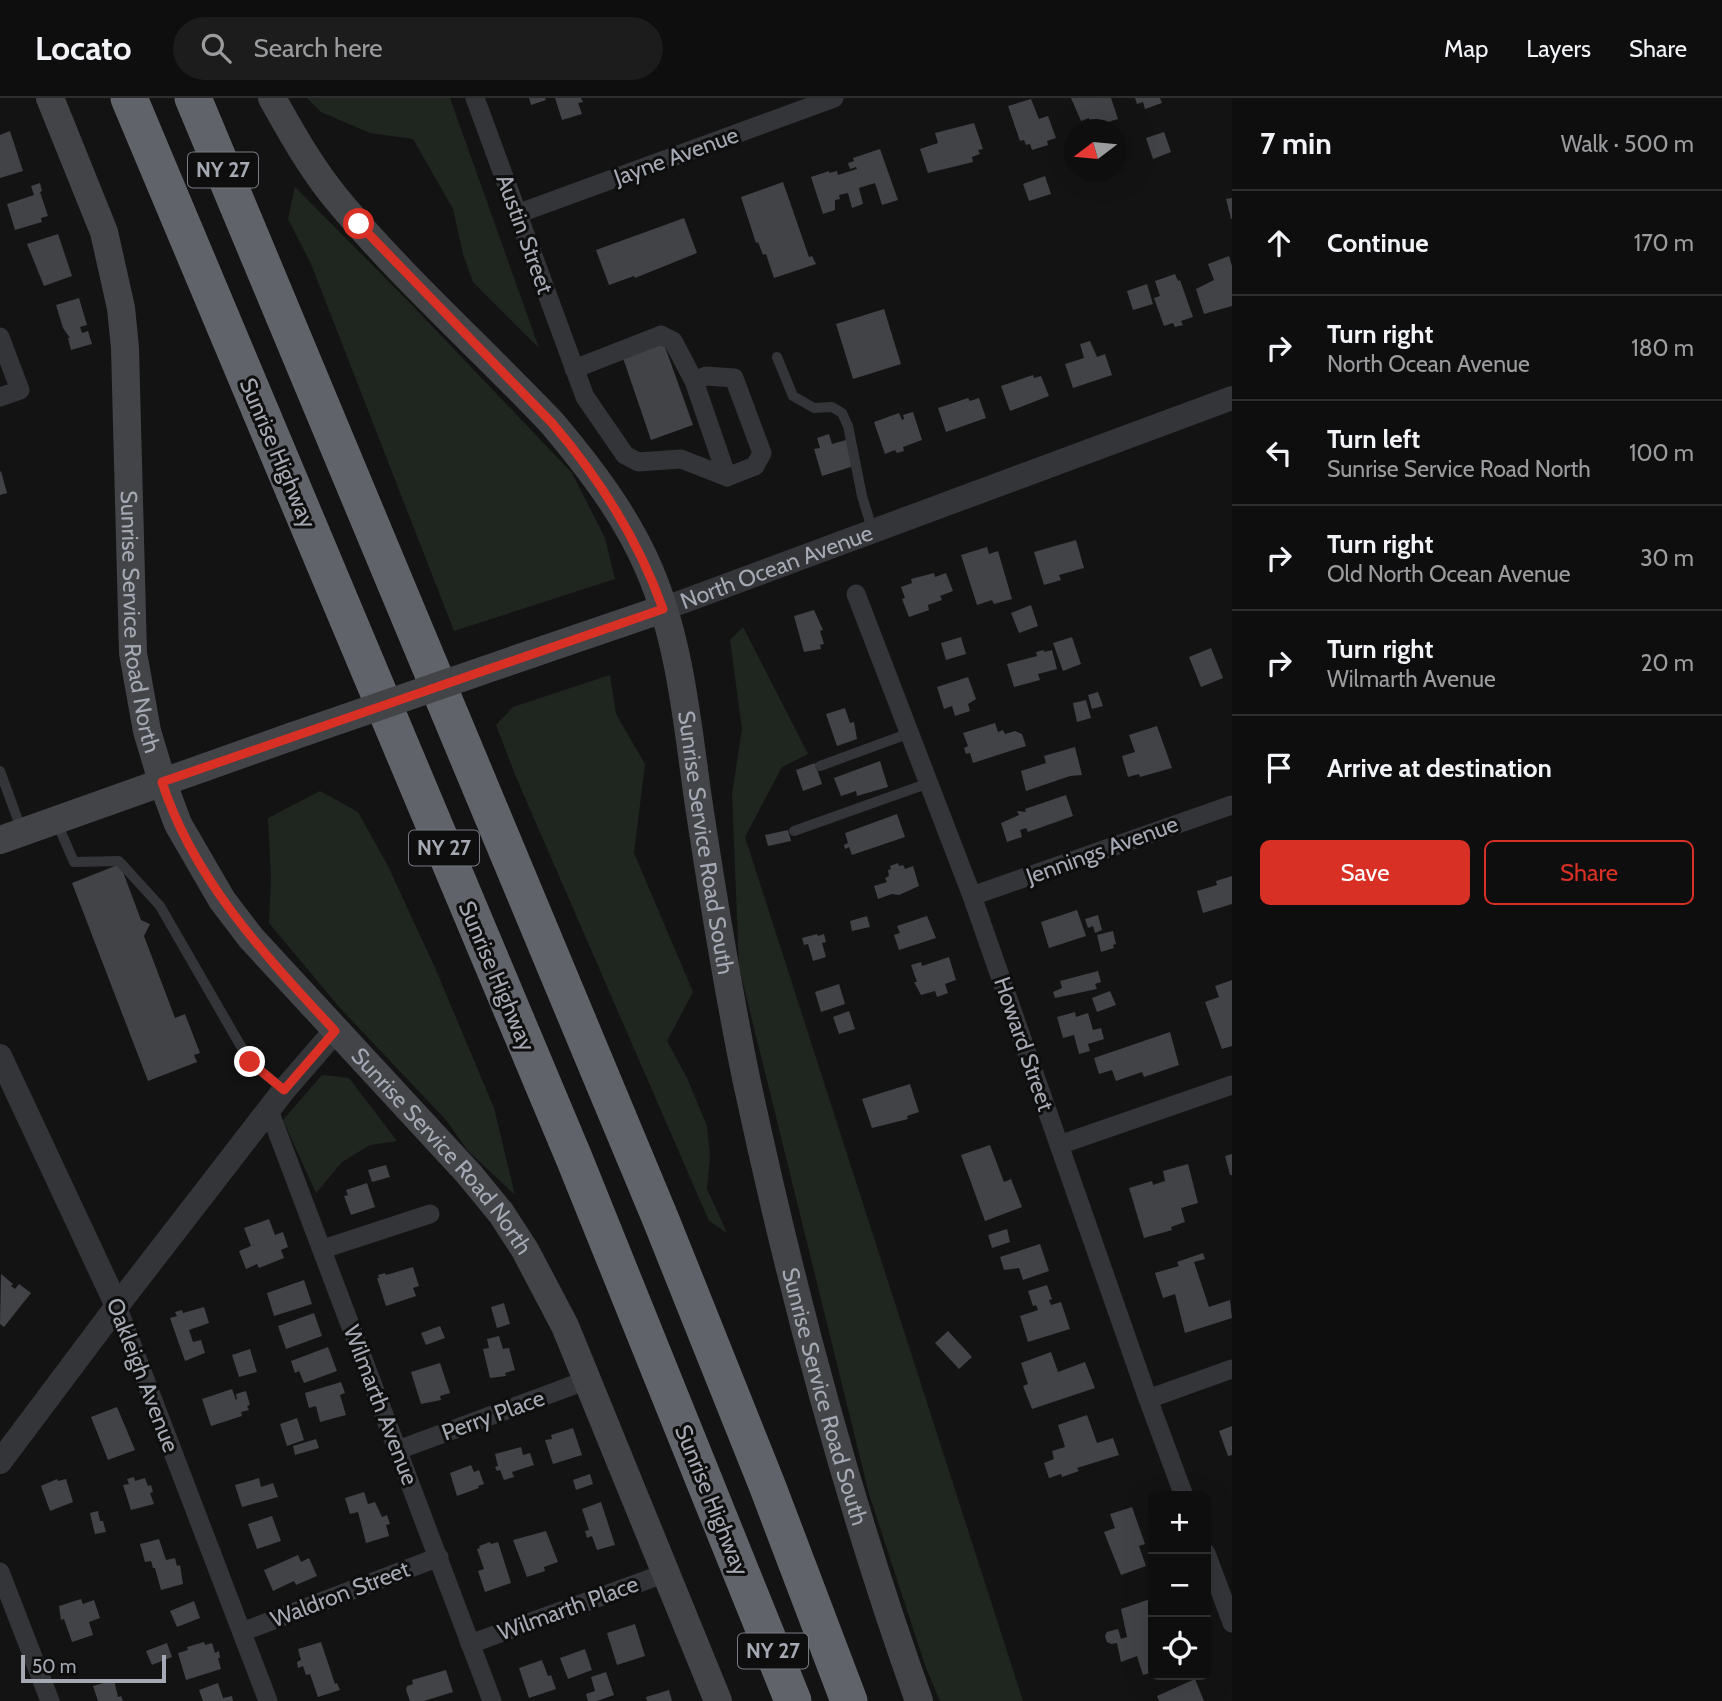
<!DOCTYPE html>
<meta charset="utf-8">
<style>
body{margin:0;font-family:Cabin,sans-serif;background:#1c1c1d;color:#f1f3f6}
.controls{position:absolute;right:21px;bottom:21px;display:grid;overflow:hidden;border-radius:10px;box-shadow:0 7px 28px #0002}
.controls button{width:63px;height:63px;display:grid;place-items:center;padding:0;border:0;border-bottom:2px solid #2e2e2f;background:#0e0e0f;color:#f1f3f6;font:35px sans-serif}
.compass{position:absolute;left:1064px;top:21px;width:63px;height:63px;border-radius:50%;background:#0e0e0f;box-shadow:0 7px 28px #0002;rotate:254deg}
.scale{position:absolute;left:21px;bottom:18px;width:145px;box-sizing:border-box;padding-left:7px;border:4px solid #a5a9b3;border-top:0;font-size:19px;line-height:24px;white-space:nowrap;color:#a5a9b3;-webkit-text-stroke:5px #0e0e0f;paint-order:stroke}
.stop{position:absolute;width:21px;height:21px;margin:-16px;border:5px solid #d93025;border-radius:50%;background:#fff}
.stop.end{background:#d93025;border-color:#fff;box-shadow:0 2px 7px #0008}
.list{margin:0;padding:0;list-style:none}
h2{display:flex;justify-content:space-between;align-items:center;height:91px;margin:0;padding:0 28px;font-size:30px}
h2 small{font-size:23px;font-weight:400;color:#9b9c9e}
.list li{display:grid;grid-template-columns:46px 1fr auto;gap:21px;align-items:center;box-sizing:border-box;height:105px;padding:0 28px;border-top:2px solid #2e2e2f}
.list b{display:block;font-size:26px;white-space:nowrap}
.list p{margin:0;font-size:23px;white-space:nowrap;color:#9b9c9e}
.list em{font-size:23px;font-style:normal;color:#9b9c9e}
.actions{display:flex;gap:14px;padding:21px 28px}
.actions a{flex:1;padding:16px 0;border:2px solid #d93025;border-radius:10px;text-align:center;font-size:24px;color:#d93025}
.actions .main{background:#d93025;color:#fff}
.icon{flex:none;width:38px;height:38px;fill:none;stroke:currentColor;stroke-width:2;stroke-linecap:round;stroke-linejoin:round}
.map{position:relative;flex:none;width:1232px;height:1603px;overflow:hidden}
header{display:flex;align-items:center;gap:42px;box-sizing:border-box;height:98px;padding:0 35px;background:#0e0e0f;border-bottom:2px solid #2e2e2f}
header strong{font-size:33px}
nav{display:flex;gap:38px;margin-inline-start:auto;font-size:24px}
.search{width:490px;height:63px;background:#1c1c1d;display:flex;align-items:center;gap:18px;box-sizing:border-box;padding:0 24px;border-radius:38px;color:#9b9c9e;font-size:26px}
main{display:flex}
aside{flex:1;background:#0e0e0f}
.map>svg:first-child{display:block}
</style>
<header>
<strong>Locato</strong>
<div class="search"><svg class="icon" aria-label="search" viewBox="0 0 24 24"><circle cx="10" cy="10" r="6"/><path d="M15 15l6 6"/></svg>Search here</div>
<nav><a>Map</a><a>Layers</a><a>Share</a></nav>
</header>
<main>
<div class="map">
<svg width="1232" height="1603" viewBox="0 0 1232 1603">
<rect width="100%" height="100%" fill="#131314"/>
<g fill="#1f2620">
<path d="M307 0H450L539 250 473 184 463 156 453 111 413 41 370 35 321 14Z"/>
<path d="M295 89 412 207 572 375 605 440 615 481 454 533 311 166 288 121Z"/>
<path d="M743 529 808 656 782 669 745 739 1023 1603H940L926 1570 869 1396 739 869 732 696 742 631 730 542Z"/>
<path d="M610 577 616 616 645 666 634 755 693 894 667 943 687 980 707 1028 710 1058 707 1091 727 1135 709 1123 516 679 496 627 513 609Z"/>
<path d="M320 693 358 714 388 768 436 872 494 1010 515 1097 468 1053 446 1022 340 910 269 825 271 780 268 720Z"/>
<path d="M322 977 349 980 397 1043 370 1047 342 1064 316 1095 283 1022Z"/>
</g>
<g fill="#424347">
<path d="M529 0H545L546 2 531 7Z"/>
<path d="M555 0H581L583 4 578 5 582 16 562 22Z"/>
<path d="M1071 0H1111L1118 21 1098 27 1099 29 1093 32 1089 20 1081 23Z"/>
<path d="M1135 0H1160L1162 5 1145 11 1143 4 1137 6Z"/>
<path d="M1031 1 1039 21 1048 18 1056 40 1047 43 1048 47 1032 52 1030 46 1026 47 1024 42 1020 43 1008 8Z"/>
<path d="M974 25 983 51 978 52 980 56 972 59 973 64 928 75 920 51 938 45 935 35Z"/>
<path d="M10 33 23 73 0 80V37Z"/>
<path d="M1164 34 1171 54 1153 61 1146 40Z"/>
<path d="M880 51 898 102 882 107 875 85 859 90 863 106 852 110 848 95 839 97 840 101 835 102V112L823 116 811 79 829 73V75L837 73 838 77 857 71 856 69 850 71 848 65 854 63 853 60Z"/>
<path d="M1045 78 1051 96 1029 103 1023 86Z"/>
<path d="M783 84 809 159 812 158 816 166 774 180 766 156 763 157 758 144 756 145 741 99Z"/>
<path d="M40 85 42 93 40 94 48 118 41 120 42 124 15 132 7 106 34 97 31 88Z"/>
<path d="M1232 100V121H1231L1226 101Z"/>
<path d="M684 120 697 155 635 180 634 178 609 187 596 152Z"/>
<path d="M58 136 72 178 44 188 27 146Z"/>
<path d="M1229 158 1232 168V208L1204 216 1196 191 1214 182 1208 166Z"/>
<path d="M1175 176 1178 183 1180 182 1193 219 1181 223 1183 227 1175 229 1173 225 1164 228 1154 200 1160 198 1155 183Z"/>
<path d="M1147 186 1153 206 1133 212 1127 193Z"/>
<path d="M79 200 87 227 80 229 82 235 88 233 92 246 71 252 68 240H70L63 230 56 207Z"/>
<path d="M884 211 901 266 853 281 836 226Z"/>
<path d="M1090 243 1097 259 1105 256 1112 277 1073 290 1065 266 1084 260 1080 246Z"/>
<path d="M664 246 693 327 651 342 623 260Z"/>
<path d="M1033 277 1034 280 1041 278 1049 298 1010 313 1001 288Z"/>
<path d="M968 300 970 303 979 300 986 320 946 334 938 310Z"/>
<path d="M913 314 922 342 903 349 904 353 897 355 895 352 885 356 874 324 899 315 902 322 904 321 903 317Z"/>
<path d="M829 336 832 346 846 342 854 368 822 378 814 351 820 350 817 340Z"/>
<path d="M1 373 7 395 0 397V374Z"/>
<path d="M1076 442 1084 470 1059 477 1061 482 1044 487 1034 454Z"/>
<path d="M987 449 989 456 998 453 1012 501 994 506 992 502 977 507 961 457Z"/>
<path d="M934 475 935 479 946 475 953 493 940 498 942 502 928 507 929 512 909 519 902 501 905 500 901 489 912 485 911 481Z"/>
<path d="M1031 507 1038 528 1019 535 1011 515Z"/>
<path d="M814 512 823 532 820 533 824 546 820 547 821 551 804 554 794 518Z"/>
<path d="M961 539 966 556 946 562 941 545Z"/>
<path d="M1072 539 1081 566 1063 573 1053 545Z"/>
<path d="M1211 550 1223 580 1201 589 1189 559Z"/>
<path d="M1044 552V554L1052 552 1057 571 1038 576 1040 582 1014 589 1007 566 1037 558 1036 554Z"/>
<path d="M968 579 976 601 968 606 970 613 955 618 952 608 944 611 937 589Z"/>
<path d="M1098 594 1103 608 1092 611 1088 597Z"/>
<path d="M1086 602 1091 620 1077 624 1073 605Z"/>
<path d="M845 610 850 625 854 624 857 641 837 648 826 616Z"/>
<path d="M995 625 998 634 1003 632 1005 636 1015 633 1022 636 1026 648 973 665 970 655 966 656 964 650 968 648 963 635Z"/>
<path d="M1157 628 1172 670 1140 679 1139 676 1128 679 1122 658 1135 654 1129 637Z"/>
<path d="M1075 649 1082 677 1070 678 1026 693 1021 673 1046 665 1044 658Z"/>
<path d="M880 663 888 689 857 698 856 693 841 698 834 680Z"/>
<path d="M815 665 822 686 803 693 796 672Z"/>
<path d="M1066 697 1073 718 1028 734 1026 730 1020 732 1022 739 1007 744 1001 725 1019 717 1017 713 1026 714 1025 711Z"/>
<path d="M897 716 905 739 852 757 849 749 845 751 844 747 848 745 845 735Z"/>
<path d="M788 732 791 743 768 748 765 737Z"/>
<path d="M898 765 899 768 903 767 905 771 913 768 919 788 899 797 892 796 878 801 874 788 887 784 885 780 889 778 888 772 891 771 890 768Z"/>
<path d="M120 766 141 822 150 826 144 838 175 920 185 916 200 955 194 957 197 964 148 983 72 785Z"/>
<path d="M1232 778V806L1203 815 1197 793 1217 787 1216 783Z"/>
<path d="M1077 812 1086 838 1049 850 1041 824Z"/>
<path d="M1098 817 1102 832 1095 835 1093 828 1088 830 1085 821Z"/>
<path d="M867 818 870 829 852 833 850 823Z"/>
<path d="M927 818 936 840 899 852 894 837 900 835 897 828Z"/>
<path d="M1113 833 1116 846 1113 847 1114 850 1101 854 1097 837Z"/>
<path d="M817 836 818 838 824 836 826 844 822 845 826 859 813 863 808 846 804 847 802 840Z"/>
<path d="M949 859 956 882 945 886 948 895 937 899 935 893 921 897 914 884H917L911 867 921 864 922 868Z"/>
<path d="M1098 873 1101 884 1095 886 1097 891 1055 900 1053 894 1062 890 1060 883Z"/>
<path d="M1232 882V948L1222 951 1205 904 1219 899 1215 888Z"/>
<path d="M839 886 845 906 821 914 815 894Z"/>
<path d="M1110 893 1116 907 1097 914 1092 900Z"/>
<path d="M849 913 855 931 839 936 833 919Z"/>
<path d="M1075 914 1076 919 1088 915 1093 932 1101 930 1104 941 1088 946 1090 953 1079 956 1074 937 1063 940 1057 919Z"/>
<path d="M1170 934 1179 967 1144 979 1142 974 1116 983 1112 972 1099 976 1094 960Z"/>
<path d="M910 986 919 1014 907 1018 908 1021 872 1030 862 1001Z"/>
<path d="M990 1047 1004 1084 1011 1081 1022 1109 985 1123 961 1057Z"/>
<path d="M1232 1056V1077H1230L1225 1058Z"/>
<path d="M1188 1066 1198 1105 1181 1110 1185 1124 1171 1129 1172 1132 1144 1140 1129 1090 1152 1083 1153 1087 1165 1083 1163 1073Z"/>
<path d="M386 1067 390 1079 372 1084 368 1072Z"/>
<path d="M367 1085 375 1109 351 1117 344 1098 348 1097 346 1092Z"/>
<path d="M269 1121 275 1137 283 1134 288 1149 281 1152 284 1160 259 1170 257 1166 246 1171 239 1153 251 1148 244 1130Z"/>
<path d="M1007 1131 1010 1144 992 1150 988 1137Z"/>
<path d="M1040 1146 1049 1173 1023 1182 1019 1170 1004 1172 1000 1159Z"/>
<path d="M1203 1155 1205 1161 1194 1164 1209 1209 1230 1202 1232 1220 1185 1235 1175 1196 1163 1200 1155 1175 1179 1168 1177 1164Z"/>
<path d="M413 1169 419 1188 413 1190 416 1198 386 1208 377 1180H379L378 1177 385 1175 386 1177Z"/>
<path d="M1 1176 13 1186 11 1188 15 1191 19 1186 31 1195 4 1229 0 1226Z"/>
<path d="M304 1182 312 1206 274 1218 267 1195Z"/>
<path d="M1047 1187 1052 1201 1049 1202 1051 1207 1061 1204 1070 1231 1028 1244 1020 1218 1038 1212 1036 1207 1033 1208 1028 1193Z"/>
<path d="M504 1205 510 1226 497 1230 491 1209Z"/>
<path d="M204 1209 209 1225 189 1232 193 1244 201 1242 205 1255 185 1263 170 1220 177 1218 175 1214 182 1212 183 1215Z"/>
<path d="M314 1215 322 1238 286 1251 278 1228Z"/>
<path d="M440 1228 445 1240 426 1247 421 1235Z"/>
<path d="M948 1233 972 1259 959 1271 935 1245Z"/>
<path d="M499 1238 503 1251 509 1250 515 1272 505 1275 506 1278 490 1280 483 1251 489 1250 487 1241Z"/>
<path d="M328 1249 337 1273 304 1285 299 1273 295 1275 291 1263Z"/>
<path d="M250 1251 257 1274 239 1279 232 1257Z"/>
<path d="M1051 1254 1058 1274 1085 1264 1095 1290 1032 1311 1023 1288 1028 1286 1021 1265Z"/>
<path d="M440 1265 450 1295 440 1298 441 1302 421 1306 411 1274Z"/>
<path d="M341 1284 345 1295 340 1297 346 1317 320 1324 316 1308 309 1310 305 1295Z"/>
<path d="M232 1291 236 1302 237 1301 236 1296 246 1293 250 1307 247 1308 249 1312 241 1314 242 1318 211 1328 202 1301Z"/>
<path d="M117 1309 135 1352 108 1362 91 1319Z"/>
<path d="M1087 1317 1097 1345 1113 1340 1119 1357 1077 1370 1079 1373 1062 1379 1061 1376 1049 1380 1044 1365 1054 1361 1052 1353 1065 1349 1058 1327Z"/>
<path d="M297 1320 304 1342 287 1348 280 1326Z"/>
<path d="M1232 1328V1357L1228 1358 1219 1333Z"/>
<path d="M573 1330 582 1357 553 1366 545 1342 552 1341 551 1337Z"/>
<path d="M316 1341 319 1350 295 1357 293 1348Z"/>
<path d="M521 1349 523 1357 530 1355 534 1367 512 1374 514 1379 504 1382 500 1372 497 1373 495 1369 498 1368 495 1356Z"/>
<path d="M471 1367 474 1374 479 1372 484 1386 478 1388 479 1390 457 1398 450 1375Z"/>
<path d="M590 1376 593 1386 576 1392 573 1382Z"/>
<path d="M134 1379 135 1383 145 1380 148 1388 151 1387 153 1394 150 1395 154 1406 131 1412 123 1387 129 1386 127 1381Z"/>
<path d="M259 1380 261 1389 273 1385 278 1399 242 1409 235 1387Z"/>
<path d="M57 1381 58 1383 66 1381 73 1404 50 1413 41 1388Z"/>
<path d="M364 1394 368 1406 375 1404 382 1419 387 1417 390 1426 386 1427 389 1438 366 1445 358 1414 350 1416 345 1400Z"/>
<path d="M601 1404 615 1447 597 1452 592 1438 587 1440 585 1433 589 1432 582 1411Z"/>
<path d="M1132 1409 1145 1446 1139 1448 1146 1468 1121 1477 1104 1434 1115 1430 1110 1416Z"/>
<path d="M98 1413 100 1423H103L106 1434 95 1436 90 1415Z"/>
<path d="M272 1418 281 1443 257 1451 248 1426Z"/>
<path d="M546 1433 558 1464 544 1469 545 1473 527 1479 513 1442Z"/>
<path d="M159 1441 166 1462 175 1460 177 1468 180 1467 183 1486 161 1492 155 1470H153L151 1463 145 1464 140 1446Z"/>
<path d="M490 1444 491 1446 498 1444 511 1485 485 1494 478 1473 484 1471 477 1451 480 1450 479 1448Z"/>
<path d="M298 1457 301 1464 309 1460 317 1478 296 1487 294 1483 273 1493 264 1472Z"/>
<path d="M1153 1500V1574L1143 1577 1137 1558 1121 1564 1117 1545 1111 1546 1107 1544 1105 1538 1107 1534 1118 1531 1121 1541 1127 1539 1121 1511Z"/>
<path d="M81 1501 83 1506 94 1502 100 1520 89 1524 93 1537 72 1544 64 1521 61 1522 59 1508Z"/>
<path d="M194 1503 200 1520 177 1529 170 1513Z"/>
<path d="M635 1526 645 1558 617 1567 607 1535Z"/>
<path d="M204 1544 205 1547 212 1545 215 1555 219 1553 220 1560H218L221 1571 186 1582 178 1555 188 1552 187 1549Z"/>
<path d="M321 1544 335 1586 337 1585 340 1592 318 1599 310 1576 306 1577 303 1568 298 1570 297 1564 301 1562 298 1551Z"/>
<path d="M167 1545 172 1559 152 1567 146 1553Z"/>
<path d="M585 1551 592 1572 568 1581 560 1560Z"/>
<path d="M542 1562 548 1578 551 1577 556 1591 529 1600 519 1570Z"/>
<path d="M446 1572 453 1594 424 1603H410L406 1592 407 1588 413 1586 412 1582Z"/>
<path d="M606 1574 614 1597 597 1603H588L586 1596 595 1593 591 1579Z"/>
<path d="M1195 1581 1204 1603H1159L1157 1598Z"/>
<path d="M114 1582 118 1599 121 1598 123 1603H98L93 1588Z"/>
<path d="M218 1585 223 1600 232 1598 233 1603H203L199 1592Z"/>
<path d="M669 1592 672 1603H647L646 1599Z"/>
</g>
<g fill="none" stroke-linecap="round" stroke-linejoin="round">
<g stroke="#343539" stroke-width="10">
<path d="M777 259 793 298 814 310 832 309 842 315 848 328 862 398 872 431"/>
<path d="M820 668 910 635"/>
<path d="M0 673 22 733"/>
<path d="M57 725 74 764 119 763 160 808 250 964 284 992"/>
<path d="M794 733 929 685"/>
</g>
<g stroke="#343539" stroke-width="19">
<path d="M475 0 585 299 625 357 638 364 681 361 727 379 755 368 762 355 734 280 706 278 694 283"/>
<path d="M517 116 834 0"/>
<path d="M0 239 20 292 0 299"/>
<path d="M574 271 661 237 673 243 694 283 727 379"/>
<path d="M856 496 972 798 1148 1301 1184 1398"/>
<path d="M972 798 1232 707"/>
<path d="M269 1012 492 1603"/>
<path d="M1059 1047 1232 987"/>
<path d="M323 1151 430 1116"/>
<path d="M117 1208 268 1603"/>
<path d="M1148 1301 1232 1271"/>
<path d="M398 1352 587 1282"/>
<path d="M1206 1455 1232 1525"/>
<path d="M0 1474 50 1603"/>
<path d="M242 1534 439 1459"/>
<path d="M470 1546 666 1475"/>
</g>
<g stroke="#343539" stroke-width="24">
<path id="s1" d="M663 511 1232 300"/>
<path d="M0 958 117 1208"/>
<path d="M0 1364 117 1208 284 992 335 933"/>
</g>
<g stroke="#424448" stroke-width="28">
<path id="s2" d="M50 0 104 134 121 210 125 250 133 555 147 633 162 683 178 726 222 802 251 840 469 1076 501 1115 525 1152 565 1228 718 1603"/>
<path id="s3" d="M272 0C291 34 310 68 335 99 401 179 480 249 552 325 589 369 626 417 649 471 680 543 687 623 698 701 712 794 727 887 746 980 791 1191 846 1399 919 1603"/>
<path d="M531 556 663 511"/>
<path d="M0 742 293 638"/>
</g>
<g stroke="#606369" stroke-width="37">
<path d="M129 0 574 1060 793 1603"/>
<path d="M193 0 661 1122 767 1387 849 1603"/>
</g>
<path stroke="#424448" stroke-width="28" d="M293 638 531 556"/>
</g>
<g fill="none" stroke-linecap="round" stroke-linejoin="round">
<path stroke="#d93025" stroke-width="9" d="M250 964 284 992 335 933C266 858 194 783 162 684L663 511C638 441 600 381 552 325L359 126"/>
</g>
<g text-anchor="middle" stroke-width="6" stroke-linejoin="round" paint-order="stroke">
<g fill="#0e0e0f" stroke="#787a82" stroke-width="2">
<rect x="188" y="54.5" width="70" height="35" rx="5"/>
<rect x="409" y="732.5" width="70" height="35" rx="5"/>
<rect x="738" y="1535.5" width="70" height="35" rx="5"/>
</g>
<g font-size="21" font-weight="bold" fill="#a5a9b3">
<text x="223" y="79">NY 27</text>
<text x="444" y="757">NY 27</text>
<text x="773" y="1560">NY 27</text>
</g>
<g font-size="23" fill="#a5a9b3" stroke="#0e0e0f">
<text transform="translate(676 58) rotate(-20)" y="8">Jayne Avenue</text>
<text transform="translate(525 136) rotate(70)" y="8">Austin Street</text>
<text transform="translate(278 355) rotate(67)" y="8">Sunrise Highway</text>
<text dy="8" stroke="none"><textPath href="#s1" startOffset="121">North Ocean Avenue</textPath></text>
<text dy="8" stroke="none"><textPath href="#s2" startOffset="537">Sunrise Service Road North</textPath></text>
<text dy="8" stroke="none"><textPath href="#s3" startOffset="887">Sunrise Service Road South</textPath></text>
<text transform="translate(1102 752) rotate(-20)" y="8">Jennings Avenue</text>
<text transform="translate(497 878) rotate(67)" y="8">Sunrise Highway</text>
<text transform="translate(1024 946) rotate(71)" y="8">Howard Street</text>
<text dy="8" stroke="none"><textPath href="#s2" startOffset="1167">Sunrise Service Road North</textPath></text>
<text transform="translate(143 1277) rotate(69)" y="8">Oakleigh Avenue</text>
<text dy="8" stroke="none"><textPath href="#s3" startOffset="1454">Sunrise Service Road South</textPath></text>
<text transform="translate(381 1307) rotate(69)" y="8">Wilmarth Avenue</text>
<text transform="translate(493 1317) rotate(-20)" y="8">Perry Place</text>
<text transform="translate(712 1402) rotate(68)" y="8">Sunrise Highway</text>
<text transform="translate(340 1496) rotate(-21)" y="8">Waldron Street</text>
<text transform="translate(568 1510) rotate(-20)" y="8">Wilmarth Place</text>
</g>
</g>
</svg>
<div class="controls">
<button>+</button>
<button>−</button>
<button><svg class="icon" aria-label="locate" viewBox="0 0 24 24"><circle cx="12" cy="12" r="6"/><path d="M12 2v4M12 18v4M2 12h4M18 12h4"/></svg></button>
</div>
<svg class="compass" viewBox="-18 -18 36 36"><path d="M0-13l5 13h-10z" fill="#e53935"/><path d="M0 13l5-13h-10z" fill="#9b9c9e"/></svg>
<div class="scale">50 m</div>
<div class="stop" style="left:359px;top:126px"></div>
<div class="stop end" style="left:250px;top:964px"></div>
</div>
<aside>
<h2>7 min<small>Walk · 500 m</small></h2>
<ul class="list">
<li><svg class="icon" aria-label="ahead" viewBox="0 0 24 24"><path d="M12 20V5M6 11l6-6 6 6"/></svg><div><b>Continue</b></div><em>170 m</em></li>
<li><svg class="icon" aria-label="right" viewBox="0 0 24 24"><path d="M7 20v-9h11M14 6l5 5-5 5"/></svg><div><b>Turn right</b><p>North Ocean Avenue</p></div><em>180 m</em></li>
<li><svg class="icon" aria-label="left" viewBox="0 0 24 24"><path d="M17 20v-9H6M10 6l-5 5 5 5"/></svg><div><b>Turn left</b><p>Sunrise Service Road North</p></div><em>100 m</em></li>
<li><svg class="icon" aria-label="right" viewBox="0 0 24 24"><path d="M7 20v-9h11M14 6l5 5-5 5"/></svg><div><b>Turn right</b><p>Old North Ocean Avenue</p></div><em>30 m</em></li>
<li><svg class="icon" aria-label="right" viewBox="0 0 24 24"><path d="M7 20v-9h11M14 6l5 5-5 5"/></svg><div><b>Turn right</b><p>Wilmarth Avenue</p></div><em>20 m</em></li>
<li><svg class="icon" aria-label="arrive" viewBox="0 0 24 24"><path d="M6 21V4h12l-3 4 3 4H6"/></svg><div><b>Arrive at destination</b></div></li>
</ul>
<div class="actions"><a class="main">Save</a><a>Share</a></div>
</aside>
</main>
